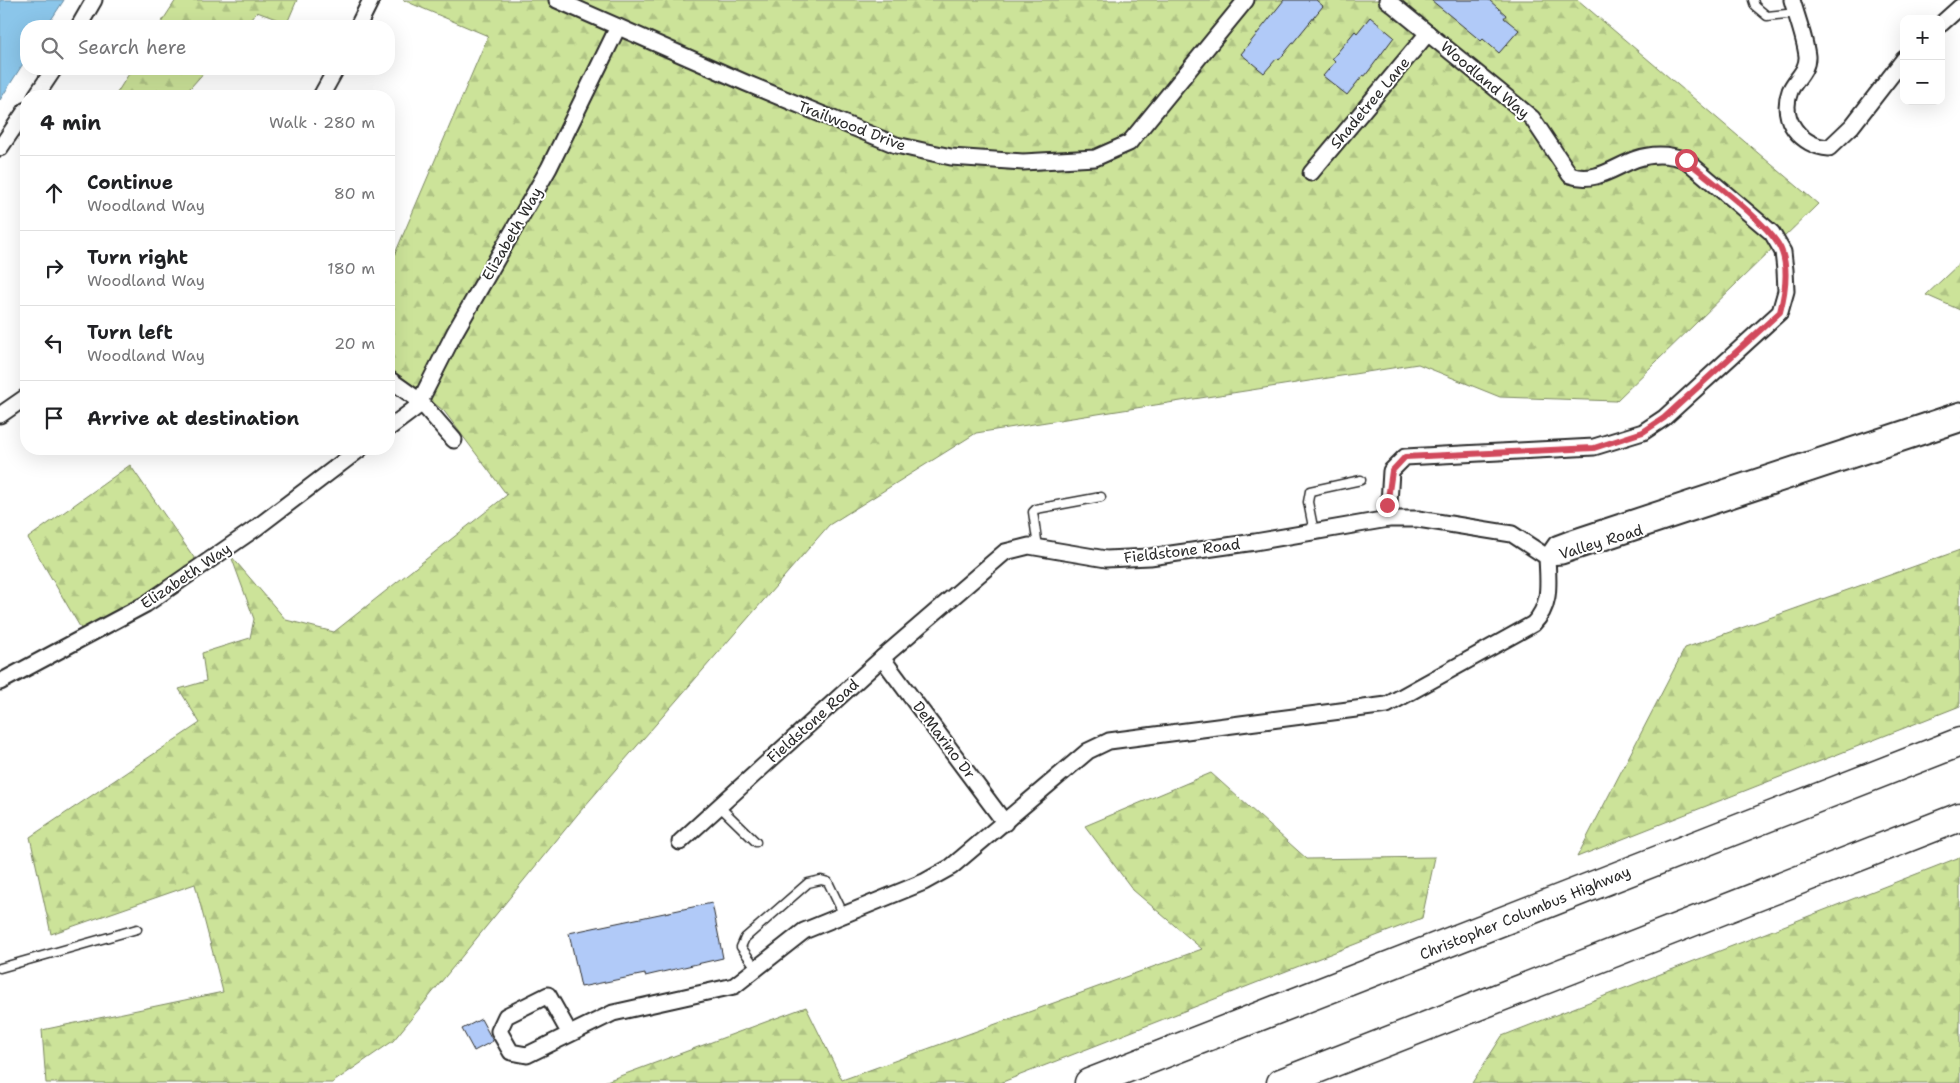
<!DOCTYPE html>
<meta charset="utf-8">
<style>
body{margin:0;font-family:"Shantell Sans",sans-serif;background:#f6f6f6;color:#202124}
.controls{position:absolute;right:15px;top:15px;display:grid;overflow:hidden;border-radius:10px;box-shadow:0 5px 20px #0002}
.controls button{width:45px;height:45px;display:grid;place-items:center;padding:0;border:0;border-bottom:1px solid #e0e0e0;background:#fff;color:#202124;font:25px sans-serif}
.stop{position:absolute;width:15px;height:15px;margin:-11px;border:4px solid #d1495b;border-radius:50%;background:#fff}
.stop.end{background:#d1495b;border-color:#fff;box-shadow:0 1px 5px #0008}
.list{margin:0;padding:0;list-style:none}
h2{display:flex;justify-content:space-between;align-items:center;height:65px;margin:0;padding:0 20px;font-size:21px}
h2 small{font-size:16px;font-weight:400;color:#757577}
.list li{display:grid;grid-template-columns:32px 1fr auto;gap:15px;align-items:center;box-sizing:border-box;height:75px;padding:0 20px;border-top:1px solid #e0e0e0}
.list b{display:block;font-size:19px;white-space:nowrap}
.list p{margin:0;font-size:16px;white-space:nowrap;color:#757577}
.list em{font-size:16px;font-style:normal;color:#757577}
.icon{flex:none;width:28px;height:28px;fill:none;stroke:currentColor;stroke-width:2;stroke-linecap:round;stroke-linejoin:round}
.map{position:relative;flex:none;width:1960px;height:1083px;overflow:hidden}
.search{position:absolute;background:#fff;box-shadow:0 5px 20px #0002;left:20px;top:20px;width:375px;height:55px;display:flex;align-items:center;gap:12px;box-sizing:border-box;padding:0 18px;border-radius:20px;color:#757577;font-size:19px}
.panel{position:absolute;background:#fff;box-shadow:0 5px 20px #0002;left:20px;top:90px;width:375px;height:365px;border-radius:20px}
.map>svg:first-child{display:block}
</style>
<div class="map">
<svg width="1960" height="1083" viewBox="0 0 1960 1083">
<defs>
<pattern id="forest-firs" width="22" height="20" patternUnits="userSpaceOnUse" patternTransform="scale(1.25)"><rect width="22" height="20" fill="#cce399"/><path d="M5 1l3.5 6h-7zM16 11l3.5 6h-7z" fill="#afc384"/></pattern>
</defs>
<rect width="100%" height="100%" fill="#fff"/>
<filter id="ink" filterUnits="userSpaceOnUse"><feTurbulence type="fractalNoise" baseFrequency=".02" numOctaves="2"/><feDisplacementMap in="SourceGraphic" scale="10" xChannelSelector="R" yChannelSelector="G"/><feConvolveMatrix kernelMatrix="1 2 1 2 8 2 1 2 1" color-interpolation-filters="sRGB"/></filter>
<g filter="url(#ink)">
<g fill="url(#forest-firs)" stroke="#7c8762">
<path d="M176 0H297L287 23 257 12 245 26H159Z"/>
<path d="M403 0H1578L1818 204 1616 401 1500 397 1418 364 976 433 829 525 577 815 393 1041 332 1083H46L42 1030 223 992 195 884 51 934 30 837 200 723 179 689 206 681 202 653 250 638 254 619 231 556 286 620 334 632 507 495 444 411 389 368V253L394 256 488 36Z"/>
<path d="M132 69H207L183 96H115Z"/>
<path d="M1960 263V310L1926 295Z"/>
<path d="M130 465 197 562 83 632 28 538Z"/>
<path d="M1960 550V706L1577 857 1685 648Z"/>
<path d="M1211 773 1307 859 1435 857 1422 918 1000 1083H601L806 1007 842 1080 1202 949 1133 890 1085 826Z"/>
<path d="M1960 857V1083H1472L1502 1036Z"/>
</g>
<path fill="#8bc6ea" stroke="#65889e" d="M0 0H64L47 26H26V59L0 100Z"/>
<g fill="#b1caf8" stroke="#2b2b2b">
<path d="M1284 0H1316L1323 6 1279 60 1277 58 1264 73 1241 54Z"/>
<path d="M1431 0H1489L1506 15 1504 18 1519 30 1499 53 1483 39 1481 41Z"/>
<path d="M1370 17 1394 37 1365 76 1363 75 1347 95 1323 76 1335 62 1332 59 1355 31 1357 33Z"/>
<path d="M712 903 723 958 645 976V974L581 987 569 933Z"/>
<path d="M481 1019 493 1041 474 1051 462 1029Z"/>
</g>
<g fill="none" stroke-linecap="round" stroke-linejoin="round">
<g stroke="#2b2b2b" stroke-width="11">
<g id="service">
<path d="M1753 0 1755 6 1767 16 1796 13"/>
<path d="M1314 532 1308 502 1310 491 1361 480"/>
<path d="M1038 547 1033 512 1036 509 1101 497"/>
<path d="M719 806 756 842"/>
<path d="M0 968 137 929"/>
<path d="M757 969 741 947 745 938 808 883 821 880 828 882 843 913"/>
</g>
</g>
<g stroke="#2b2b2b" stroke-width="19">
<g id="minor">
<path d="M557 0 746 83 896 145 951 157 1023 162 1095 158 1129 143 1246 0"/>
<path d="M1387 0 1532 118 1570 175C1595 184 1614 167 1636 159 1653 153 1670 154 1686 160L1772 233 1783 252 1785 270 1786 291 1780 312 1664 418 1643 432 1594 447 1405 457 1391 471 1388 519"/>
<path d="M1792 0C1797 18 1805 38 1807 56 1808 71 1795 79 1790 91 1779 120 1801 146 1829 148L1852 126 1904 59"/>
<path d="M1941 24 1960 7"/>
<path d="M79 26 94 0"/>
<path d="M358 26 371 0"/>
<path d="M36 96 54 69"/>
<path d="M321 96 336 69"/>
<path d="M0 148 26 110"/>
<path d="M1311 173 1428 33"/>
<path d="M389 379 420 401 454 440"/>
<path d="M0 415 26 397"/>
<path d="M389 428 417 407 455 332 549 168 618 27"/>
<path d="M1547 557 1556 544 1572 538 1960 410"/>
<path d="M1547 557 1562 556 1960 424"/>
<path d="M882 658 1005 823"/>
<path d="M0 682 146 604 256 528 360 449"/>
<path d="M680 842 882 658 1005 552 1029 546 1106 559 1150 557 1255 542 1388 519H1418L1512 534 1547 557"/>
<path d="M570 1034 548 995 506 1016 499 1031 511 1052 527 1055 613 1013 734 986 804 931 924 882 951 867 1088 751 1109 741 1387 705 1533 624C1552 605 1548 582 1547 557"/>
</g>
</g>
<g stroke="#2b2b2b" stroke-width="31">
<g id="motorway">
<path d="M1089 1083 1960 742"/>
<path d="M1281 1083 1960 817"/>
</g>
</g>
<use href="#service" stroke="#fff" stroke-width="8"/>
<use href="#minor" stroke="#fff" stroke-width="15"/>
<use href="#motorway" stroke="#fff" stroke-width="28"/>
</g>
</g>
<g fill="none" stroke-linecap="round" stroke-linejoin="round" filter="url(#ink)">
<path stroke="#d1495b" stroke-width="6" d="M1387 505 1392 471 1405 457 1594 448 1643 432 1664 418 1780 312C1785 293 1789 271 1782 252 1774 227 1709 179 1686 160"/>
</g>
<g text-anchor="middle" stroke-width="4" stroke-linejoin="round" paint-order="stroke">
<g font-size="15" fill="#2b2b2b" stroke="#fff">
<text transform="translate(1485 80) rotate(40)" y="5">Woodland Way</text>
<text transform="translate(1370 103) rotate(-50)" y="5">Shadetree Lane</text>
<text transform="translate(852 126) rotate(21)" y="5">Trailwood Drive</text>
<text transform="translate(512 234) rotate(-60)" y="5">Elizabeth Way</text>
<text transform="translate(1601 542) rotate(-17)" y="5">Valley Road</text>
<text transform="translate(1182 551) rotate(-7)" y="5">Fieldstone Road</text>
<text transform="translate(186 576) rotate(-34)" y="5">Elizabeth Way</text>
<text transform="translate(813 721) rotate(-42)" y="5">Fieldstone Road</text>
<text transform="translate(944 740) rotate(53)" y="5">DeMarino Dr</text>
<text transform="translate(1525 913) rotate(-22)" y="5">Christopher Columbus Highway</text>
</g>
</g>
</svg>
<div class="controls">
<button>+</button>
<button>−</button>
</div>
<div class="stop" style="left:1686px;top:160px"></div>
<div class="stop end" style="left:1387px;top:505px"></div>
<div class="search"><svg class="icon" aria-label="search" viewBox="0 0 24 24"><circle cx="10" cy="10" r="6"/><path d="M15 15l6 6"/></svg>Search here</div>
<section class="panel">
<h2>4 min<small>Walk · 280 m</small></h2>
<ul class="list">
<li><svg class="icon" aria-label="ahead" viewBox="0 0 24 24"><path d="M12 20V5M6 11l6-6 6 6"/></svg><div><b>Continue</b><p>Woodland Way</p></div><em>80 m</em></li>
<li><svg class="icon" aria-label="right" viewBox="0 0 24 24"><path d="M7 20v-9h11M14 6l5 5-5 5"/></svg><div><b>Turn right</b><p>Woodland Way</p></div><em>180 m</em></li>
<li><svg class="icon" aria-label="left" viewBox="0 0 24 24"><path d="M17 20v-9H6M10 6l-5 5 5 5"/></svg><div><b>Turn left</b><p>Woodland Way</p></div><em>20 m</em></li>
<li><svg class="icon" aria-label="arrive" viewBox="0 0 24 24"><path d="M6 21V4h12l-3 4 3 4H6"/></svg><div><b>Arrive at destination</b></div></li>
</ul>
</section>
</div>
